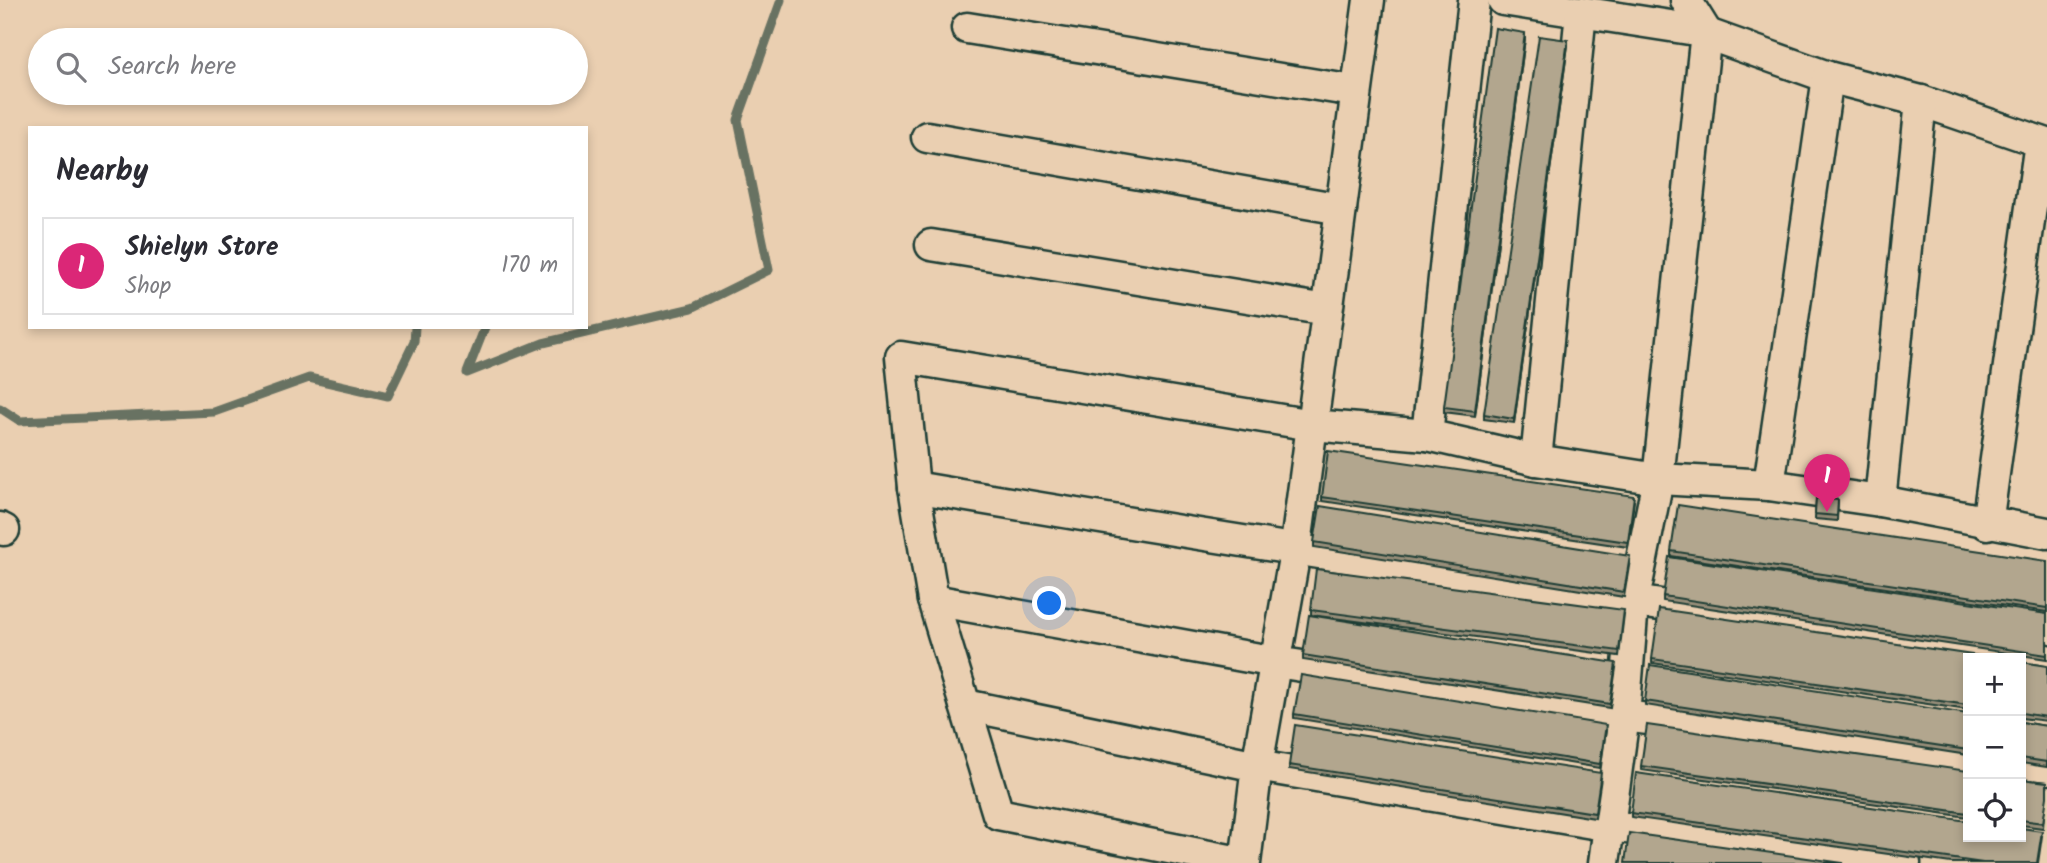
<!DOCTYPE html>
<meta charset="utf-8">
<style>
body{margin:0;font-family:Kalam,sans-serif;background:#f7f7f7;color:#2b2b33}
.controls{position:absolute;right:21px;bottom:21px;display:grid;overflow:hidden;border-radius:0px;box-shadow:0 4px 10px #0003}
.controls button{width:63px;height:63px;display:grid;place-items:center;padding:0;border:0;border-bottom:2px solid #e1e1e2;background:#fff;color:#2b2b33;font:35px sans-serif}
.you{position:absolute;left:1050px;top:604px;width:24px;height:24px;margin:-18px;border:5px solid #fff;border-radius:50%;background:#1a73e8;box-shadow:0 0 0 10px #1a73e833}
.badge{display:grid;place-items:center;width:46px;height:46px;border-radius:50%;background:#db2777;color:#fff;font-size:23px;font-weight:700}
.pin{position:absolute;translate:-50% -58px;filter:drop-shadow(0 2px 4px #0008)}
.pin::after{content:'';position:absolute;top:37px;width:24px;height:21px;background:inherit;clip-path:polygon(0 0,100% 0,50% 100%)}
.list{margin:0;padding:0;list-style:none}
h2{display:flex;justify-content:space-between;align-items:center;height:91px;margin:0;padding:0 28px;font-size:30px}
h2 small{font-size:23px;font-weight:400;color:#7c7c81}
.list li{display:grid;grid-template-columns:46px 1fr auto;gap:21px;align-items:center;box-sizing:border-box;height:98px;margin:0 14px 14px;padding:0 14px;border:2px solid #e1e1e2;border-radius:0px}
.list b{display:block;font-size:26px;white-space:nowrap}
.list p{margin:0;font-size:23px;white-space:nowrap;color:#7c7c81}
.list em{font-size:23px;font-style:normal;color:#7c7c81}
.icon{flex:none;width:38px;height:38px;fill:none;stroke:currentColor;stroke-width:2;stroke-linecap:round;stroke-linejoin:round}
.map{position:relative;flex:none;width:2047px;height:863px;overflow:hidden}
.search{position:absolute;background:#fff;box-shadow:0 4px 10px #0003;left:28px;top:28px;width:560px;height:77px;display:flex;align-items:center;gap:18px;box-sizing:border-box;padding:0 24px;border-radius:38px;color:#7c7c81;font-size:26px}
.panel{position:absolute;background:#fff;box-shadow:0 4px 10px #0003;left:28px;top:126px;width:560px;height:203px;border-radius:0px}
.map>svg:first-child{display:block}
</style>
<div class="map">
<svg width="2047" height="863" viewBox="0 0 2047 863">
<rect width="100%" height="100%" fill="#eacfb1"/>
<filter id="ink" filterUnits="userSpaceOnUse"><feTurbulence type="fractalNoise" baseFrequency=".0143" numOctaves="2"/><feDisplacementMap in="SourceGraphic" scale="14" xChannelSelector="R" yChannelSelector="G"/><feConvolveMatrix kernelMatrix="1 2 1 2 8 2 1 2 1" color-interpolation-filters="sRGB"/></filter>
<g filter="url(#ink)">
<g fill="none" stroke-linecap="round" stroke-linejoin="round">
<g stroke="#687262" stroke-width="9">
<path d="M485 327 467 373 543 343 692 308 769 270 738 120 781 0"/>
<path d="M0 408 20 421 214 412 309 378 388 396 414 342 415 327"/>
</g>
<g stroke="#1f3d34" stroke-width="35">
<g id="minor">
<path d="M1503 0 1696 30 1828 77 1921 101 2047 144"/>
<path d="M967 28 1354 91"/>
<path d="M927 137 1341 209"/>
<path d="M931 245 1327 310"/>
<path d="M1427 435 1474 0"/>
<path d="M1536 460 1581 12"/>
<path d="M1769 485 1828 77"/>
<path d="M914 487C1291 551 1668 608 2047 660"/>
<path d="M1880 501 1921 101"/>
<path d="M1987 524 2040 142"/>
<path d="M0 528 4 530"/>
<path d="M933 600 1276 662 1624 716 1968 759"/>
<path d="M965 705 1257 766 1610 826 1905 863"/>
<path d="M2021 766 2047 769"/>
<path d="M1244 863 998 814 933 600 914 487 901 357 1312 425 1427 435 1536 460 1658 479 1769 485 1880 501 2047 533"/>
<path d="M1245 863 1257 766 1295 552 1369 0"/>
<path d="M1604 863 1624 716 1633 604 1658 479 1706 32 1686 0"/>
</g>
</g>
<use href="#minor" stroke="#eacfb1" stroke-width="30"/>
</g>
<g fill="#998f7a" stroke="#1f3d34" stroke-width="2">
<path d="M1525 38 1475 416 1444 412V407Z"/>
<path d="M1568 45 1514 423 1484 419V414Z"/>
<path d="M1322 497 1634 501 1628 547 1322 501Z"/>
<path d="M1816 498 1838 500 1837 521 1815 519Z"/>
<path d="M1314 542 1630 560 1624 597 1314 547Z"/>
<path d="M1671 551 2047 561V612L1671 556Z"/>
<path d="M1663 596 2047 614V659L1663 601Z"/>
<path d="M1311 610 1624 614 1619 656 1311 615Z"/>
<path d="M1303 655 1616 668 1610 708 1303 660Z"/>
<path d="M1968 658V710L1652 663V659Z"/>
<path d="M2021 662 2047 666V721L2021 718Z"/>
<path d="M1645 701 1968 714V755L1645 705Z"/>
<path d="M1294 714 1606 730 1600 768 1294 718Z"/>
<path d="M2021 722 2047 726V767L2021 763Z"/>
<path d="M1289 765 1601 778 1595 818 1289 769Z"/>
<path d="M1641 766 1968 771V817L1641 770Z"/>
<path d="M2021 779 2047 782 2043 828 2021 825Z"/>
<path d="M1631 813 2042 836 2038 863H1951L1631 817Z"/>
</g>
<g fill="#7d7463" stroke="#1f3d34" stroke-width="2">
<path d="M1525 33V38L1475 416V411Z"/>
<path d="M1568 40V45L1514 423V419Z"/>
</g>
<g fill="#b2a68e" stroke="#1f3d34" stroke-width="2">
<path d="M1495 28 1525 33 1475 411 1444 407Z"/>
<path d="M1539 36 1568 40 1514 419 1484 414Z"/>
<path d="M1328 451 1634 496 1628 542 1322 497Z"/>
<path d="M1816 498 1838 500 1837 516 1815 514Z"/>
<path d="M1678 505 2047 561V608L1671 551Z"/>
<path d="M1320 506 1630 556 1624 592 1314 542Z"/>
<path d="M1669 557 2047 614V655L1663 596Z"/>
<path d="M1316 569 1624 610 1619 651 1311 610Z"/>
<path d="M1659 609 1993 658H1968V705L1652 659Z"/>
<path d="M1309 615 1616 663 1610 704 1303 655Z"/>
<path d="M2021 662 2047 666V717L2021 713Z"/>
<path d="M1650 665 1968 714V750L1645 701Z"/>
<path d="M1301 675 1606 725 1600 764 1294 714Z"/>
<path d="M2021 722 2047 726V762L2021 758Z"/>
<path d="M1295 725 1601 773 1595 813 1289 765Z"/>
<path d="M1647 725 1968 771V813L1641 766Z"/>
<path d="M1636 773 1968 821V837H2021V828L2042 831 2037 863H1983L1631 813Z"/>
<path d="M2021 779 2047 782V797L2043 823 2021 820Z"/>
<path d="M1629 833 1843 863H1625Z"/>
</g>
</g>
</svg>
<div class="controls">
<button>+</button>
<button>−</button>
<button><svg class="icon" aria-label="locate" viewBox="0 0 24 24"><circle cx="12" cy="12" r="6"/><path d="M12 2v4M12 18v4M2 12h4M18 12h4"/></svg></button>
</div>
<div class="you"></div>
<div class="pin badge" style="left:1827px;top:512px">1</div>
<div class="search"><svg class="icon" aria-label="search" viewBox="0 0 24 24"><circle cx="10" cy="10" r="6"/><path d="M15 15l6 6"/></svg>Search here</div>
<section class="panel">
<h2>Nearby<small></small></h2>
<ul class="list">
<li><span class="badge">1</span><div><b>Shielyn Store</b><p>Shop</p></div><em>170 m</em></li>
</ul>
</section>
</div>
